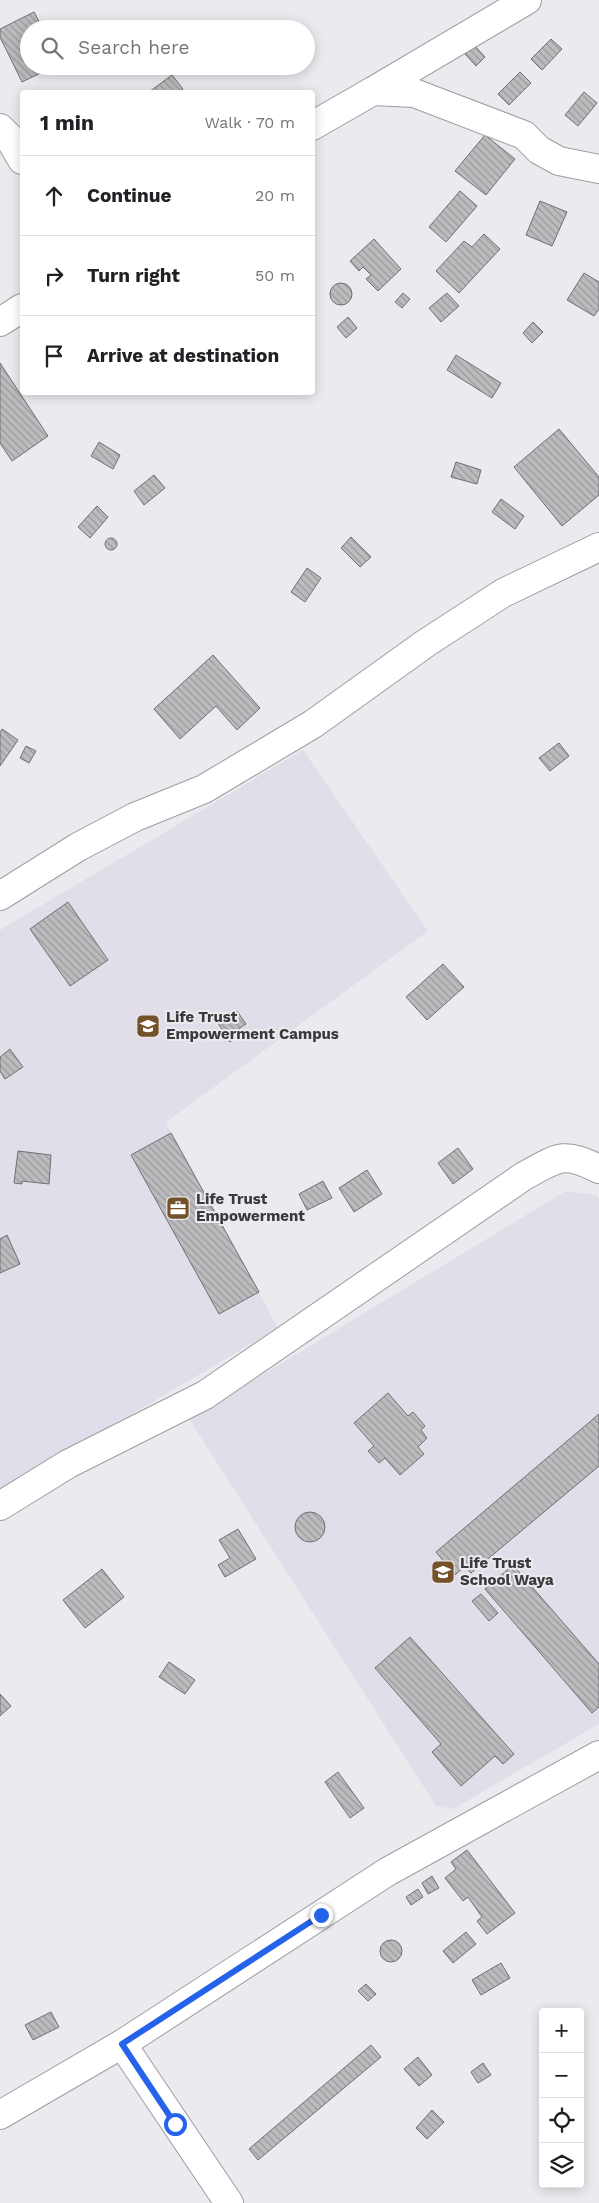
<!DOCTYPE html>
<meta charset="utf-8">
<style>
body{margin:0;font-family:"Work Sans",sans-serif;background:#f6f6f6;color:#202124}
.controls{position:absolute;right:15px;bottom:15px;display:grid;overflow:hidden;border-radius:5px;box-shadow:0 2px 12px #0003}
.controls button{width:45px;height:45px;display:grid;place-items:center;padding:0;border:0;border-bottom:1px solid #e0e0e0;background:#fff;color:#202124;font:25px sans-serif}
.stop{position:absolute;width:15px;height:15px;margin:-11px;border:4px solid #2563eb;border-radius:50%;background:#fff}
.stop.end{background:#2563eb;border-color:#fff;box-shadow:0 1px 5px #0008}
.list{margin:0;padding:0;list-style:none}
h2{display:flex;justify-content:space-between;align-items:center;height:65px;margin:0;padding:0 20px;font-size:21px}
h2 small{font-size:16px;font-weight:400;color:#757577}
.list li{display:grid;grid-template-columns:32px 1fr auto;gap:15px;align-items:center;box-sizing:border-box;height:80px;padding:0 20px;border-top:1px solid #e0e0e0}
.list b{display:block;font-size:19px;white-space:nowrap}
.list em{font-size:16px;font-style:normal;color:#757577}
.icon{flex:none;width:28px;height:28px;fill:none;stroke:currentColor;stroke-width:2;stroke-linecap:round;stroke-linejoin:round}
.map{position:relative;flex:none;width:599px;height:2203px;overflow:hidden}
.search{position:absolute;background:#fff;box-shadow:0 2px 12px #0003;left:20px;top:20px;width:295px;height:55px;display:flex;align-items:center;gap:12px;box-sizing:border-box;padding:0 18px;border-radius:28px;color:#757577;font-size:19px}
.panel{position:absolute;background:#fff;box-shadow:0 2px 12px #0003;left:20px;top:90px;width:295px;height:305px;border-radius:5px}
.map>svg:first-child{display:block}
</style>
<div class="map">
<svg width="599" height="2203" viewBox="0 0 599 2203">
<defs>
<pattern id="building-back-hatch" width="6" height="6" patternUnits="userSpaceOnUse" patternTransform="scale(1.25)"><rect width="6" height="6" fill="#bcbbbe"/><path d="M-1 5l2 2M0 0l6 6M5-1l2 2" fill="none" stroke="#9a999c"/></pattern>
</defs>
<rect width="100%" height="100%" fill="#ebeaee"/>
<g fill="#e2dee9">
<path d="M303 750 428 931 166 1122 278 1328 0 1492V930Z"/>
<path d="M566 1191 597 1195 599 1199V1724L453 1809 436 1806 189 1419Z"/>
</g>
<g fill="url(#building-back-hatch)" stroke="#706f72">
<path d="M34 12 43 29H29V66H55L22 82 0 37V29Z"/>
<path d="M551 39 562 49 542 70 531 59Z"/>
<path d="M474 45 485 57 476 66 465 54Z"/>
<path d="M520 72 531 83 509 105 498 94Z"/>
<path d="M172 75 183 89 178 92H149Z"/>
<path d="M584 92 597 103 578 126 565 115Z"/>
<path d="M485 135 515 159 486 195 455 171Z"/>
<path d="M460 191 477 206 446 242 429 227Z"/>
<path d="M540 201 567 212 552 246 526 235Z"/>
<path d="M484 234 500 249 459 293 436 271 464 241 472 247Z"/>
<path d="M374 239 401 269 378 291 366 279 371 275 363 267 359 271 350 261Z"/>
<path d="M584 273 599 282V309L594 316 567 300Z"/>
<circle cx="341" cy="294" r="11"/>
<path d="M403 293 410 299 402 308 395 302Z"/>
<path d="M447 293 459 306 441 322 429 308Z"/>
<path d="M348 317 357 328 346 338 337 327Z"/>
<path d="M533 322 543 332 532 343 523 333Z"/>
<path d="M456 355 501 383 492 398 447 370Z"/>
<path d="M0 363 48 436 12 461 0 443Z"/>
<path d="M559 429 599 477V495L562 526 514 467Z"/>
<path d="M99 442 120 455 113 469 91 456Z"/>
<path d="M456 462 481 470 477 484 451 477Z"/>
<path d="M154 475 165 488 144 505 134 491Z"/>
<path d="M501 499 524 516 515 529 492 512Z"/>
<path d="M97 506 108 517 90 538 78 527Z"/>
<path d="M351 537 371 557 360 567 341 548Z"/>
<circle cx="111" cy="544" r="6"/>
<path d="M307 568 321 578 305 602 291 592Z"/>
<path d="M213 655 260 708 237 730 216 706 180 739 154 709Z"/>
<path d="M2 729 18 740 0 766V733Z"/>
<path d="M559 743 569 756 550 771 539 758Z"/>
<path d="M26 746 36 751 29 763 20 758Z"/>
<path d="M68 902 108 960 70 986 30 929Z"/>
<path d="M443 964 464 987 427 1020 406 997Z"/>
<path d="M237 1011 246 1024 234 1032 236 1037 230 1042 218 1023Z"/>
<path d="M10 1049 23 1067 5 1079 0 1071V1057Z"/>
<path d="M171 1133 259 1292 219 1314 131 1155Z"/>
<path d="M458 1148 473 1169 453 1184 438 1163Z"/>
<path d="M18 1151 51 1155 49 1184 22 1181V1184L14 1183Z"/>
<path d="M367 1170 382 1194 354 1212 339 1188Z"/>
<path d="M323 1181 332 1198 307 1210 299 1194Z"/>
<path d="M7 1235 20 1264 0 1273V1239Z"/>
<path d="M388 1393 408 1416 413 1412 425 1426 421 1430 427 1438 418 1447 424 1454 400 1475 385 1458 379 1463 368 1451 374 1446 354 1423Z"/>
<path d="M599 1414V1466L471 1573 465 1566 455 1575 436 1552Z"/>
<circle cx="310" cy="1527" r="15"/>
<path d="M238 1529 256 1559 225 1577 218 1565 230 1558 219 1540Z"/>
<path d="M513 1565 599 1664V1707L592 1713 485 1589Z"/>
<path d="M102 1569 124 1597 85 1628 63 1600Z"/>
<path d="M481 1594 498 1613 489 1621 472 1601Z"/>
<path d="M410 1637 514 1754 503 1764 495 1756 461 1786 432 1752 441 1744 375 1668Z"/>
<path d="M169 1662 195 1680 185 1694 159 1677Z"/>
<path d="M0 1694 11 1706 0 1716Z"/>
<path d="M338 1772 364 1808 350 1818 325 1782Z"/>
<path d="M467 1850 515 1913 487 1934 477 1921 482 1917 468 1897 463 1901 445 1878 456 1869 451 1862Z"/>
<path d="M432 1876 439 1888 428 1894 422 1883Z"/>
<path d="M418 1889 423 1897 411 1905 406 1897Z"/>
<path d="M466 1932 476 1944 453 1963 443 1951Z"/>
<circle cx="391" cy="1951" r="11"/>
<path d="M501 1963 510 1978 481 1995 472 1980Z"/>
<path d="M366 1984 376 1994 368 2001 358 1991Z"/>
<path d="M51 2012 59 2027 33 2040 25 2025Z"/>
<path d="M371 2045 381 2057 258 2160 249 2149Z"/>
<path d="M418 2057 432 2075 419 2086 404 2069Z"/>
<path d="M483 2063 491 2075 478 2083 471 2072Z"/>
<path d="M432 2110 444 2122 427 2139 416 2128Z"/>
</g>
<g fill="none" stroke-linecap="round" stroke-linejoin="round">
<g stroke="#9e9da1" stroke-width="30">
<g id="street">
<path d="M373 91 527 0"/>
<path d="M312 126 373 91 414 93 524 135 539 150 559 161 599 169"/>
<path d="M0 128 8 136 22 160"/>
<path d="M0 322 22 308"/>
<path d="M0 896 78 847 135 817 204 789 313 724 426 643 503 593 599 547"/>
<path d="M0 1506 68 1464 205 1395 524 1176C559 1157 563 1151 599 1169"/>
<path d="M122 2044 387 1872 599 1755"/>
<path d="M0 2115 122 2044 229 2203"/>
</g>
</g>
<use href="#street" stroke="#fff" stroke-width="28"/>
</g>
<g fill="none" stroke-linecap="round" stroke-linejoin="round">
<path stroke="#2563eb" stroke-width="6" d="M175 2124 122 2044 321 1915"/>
</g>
<defs>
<g id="school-square" transform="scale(1.25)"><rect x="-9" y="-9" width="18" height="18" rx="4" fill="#735129" stroke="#ebeaee"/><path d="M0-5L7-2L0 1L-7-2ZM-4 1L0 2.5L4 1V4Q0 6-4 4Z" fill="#fff"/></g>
<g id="office-square" transform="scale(1.25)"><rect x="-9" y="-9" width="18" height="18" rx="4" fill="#735129" stroke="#ebeaee"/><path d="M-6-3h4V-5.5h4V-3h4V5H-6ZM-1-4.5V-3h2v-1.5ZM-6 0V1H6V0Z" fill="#fff"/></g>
</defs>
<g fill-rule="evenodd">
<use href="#school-square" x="148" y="1026"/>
<use href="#office-square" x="178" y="1208"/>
<use href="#school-square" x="443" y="1572"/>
</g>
<g text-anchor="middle" stroke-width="4" stroke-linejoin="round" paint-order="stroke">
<g font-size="15" font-weight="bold" fill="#3a393b" stroke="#ebeaee" text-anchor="start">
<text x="166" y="1022">Life Trust<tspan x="166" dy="17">Empowerment Campus</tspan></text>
<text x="196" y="1204">Life Trust<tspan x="196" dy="17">Empowerment</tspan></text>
<text x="460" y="1568">Life Trust<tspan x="460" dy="17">School Waya</tspan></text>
</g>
</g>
</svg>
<div class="controls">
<button>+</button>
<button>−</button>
<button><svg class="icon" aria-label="locate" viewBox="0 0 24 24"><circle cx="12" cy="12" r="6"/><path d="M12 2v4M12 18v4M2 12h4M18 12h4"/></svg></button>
<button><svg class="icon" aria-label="layers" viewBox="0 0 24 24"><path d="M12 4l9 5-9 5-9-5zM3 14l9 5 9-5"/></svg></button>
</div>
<div class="stop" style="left:175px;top:2124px"></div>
<div class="stop end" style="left:321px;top:1915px"></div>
<div class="search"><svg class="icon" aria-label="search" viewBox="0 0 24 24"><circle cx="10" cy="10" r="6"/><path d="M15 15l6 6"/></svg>Search here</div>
<section class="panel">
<h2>1 min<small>Walk · 70 m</small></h2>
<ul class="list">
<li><svg class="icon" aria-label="ahead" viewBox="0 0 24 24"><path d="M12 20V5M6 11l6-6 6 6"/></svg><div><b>Continue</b></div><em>20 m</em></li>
<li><svg class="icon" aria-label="right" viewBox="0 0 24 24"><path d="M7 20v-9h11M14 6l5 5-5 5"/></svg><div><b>Turn right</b></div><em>50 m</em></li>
<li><svg class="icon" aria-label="arrive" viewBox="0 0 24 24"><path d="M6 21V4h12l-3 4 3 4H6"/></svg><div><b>Arrive at destination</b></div></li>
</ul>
</section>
</div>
